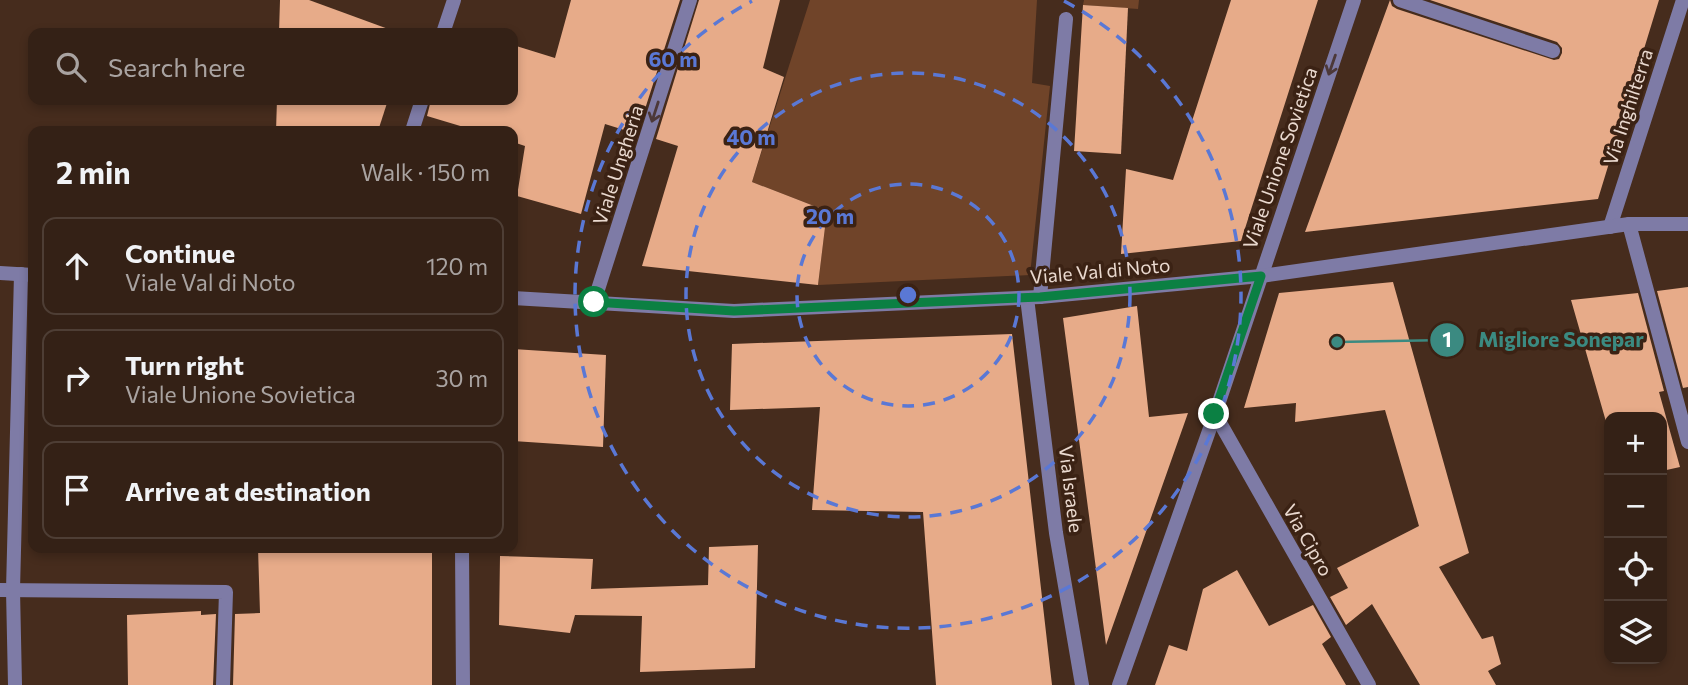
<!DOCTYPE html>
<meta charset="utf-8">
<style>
body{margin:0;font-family:Commissioner,sans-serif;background:#3f2e23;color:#f1f3f6}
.controls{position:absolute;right:21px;bottom:21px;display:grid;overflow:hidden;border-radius:14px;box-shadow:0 4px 10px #0003}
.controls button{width:63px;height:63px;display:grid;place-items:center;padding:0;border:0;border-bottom:2px solid #4e3e35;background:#342116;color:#f1f3f6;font:35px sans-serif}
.stop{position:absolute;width:21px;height:21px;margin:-16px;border:5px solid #0b8043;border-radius:50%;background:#fff}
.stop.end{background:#0b8043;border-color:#fff;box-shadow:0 2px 7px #0008}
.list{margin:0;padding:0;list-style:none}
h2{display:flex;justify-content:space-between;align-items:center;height:91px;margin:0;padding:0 28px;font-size:30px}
h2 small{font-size:23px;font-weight:400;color:#a9a3a1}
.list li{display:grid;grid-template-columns:46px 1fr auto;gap:21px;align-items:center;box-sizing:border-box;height:98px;margin:0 14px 14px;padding:0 14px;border:2px solid #4e3e35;border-radius:14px}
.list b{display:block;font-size:26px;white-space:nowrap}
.list p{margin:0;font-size:23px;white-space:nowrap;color:#a9a3a1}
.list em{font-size:23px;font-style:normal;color:#a9a3a1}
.icon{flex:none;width:38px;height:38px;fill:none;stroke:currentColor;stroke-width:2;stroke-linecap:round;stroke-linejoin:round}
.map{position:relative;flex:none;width:1688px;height:685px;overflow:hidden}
.search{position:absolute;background:#342116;box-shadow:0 4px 10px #0003;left:28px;top:28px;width:490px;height:77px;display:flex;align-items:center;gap:18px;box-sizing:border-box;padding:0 24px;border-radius:14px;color:#a9a3a1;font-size:26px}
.panel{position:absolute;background:#342116;box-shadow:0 4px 10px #0003;left:28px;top:126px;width:490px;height:427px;border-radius:14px}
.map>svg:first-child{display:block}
</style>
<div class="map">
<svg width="1688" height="685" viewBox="0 0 1688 685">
<rect width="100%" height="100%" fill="#462c1d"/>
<g fill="#704429">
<path d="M810 0H1037L1032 83 1050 86 1030 275 818 285 827 211 752 182Z"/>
<path d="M1084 0H1139L1138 9 1083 5Z"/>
</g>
<g fill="#e7ab89">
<path d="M280 0H309L391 30 390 33H279Z"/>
<path d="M571 0H680L637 134 605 124 581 214 517 196 525 146 513 142V131H477L427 116 431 100H513V45L555 58Z"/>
<path d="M699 0H780L763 68 784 77 752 182 827 211 818 285 642 266 678 146 656 139Z"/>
<path d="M1231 0H1318L1241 241 1121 254 1126 169 1173 180Z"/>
<path d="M1390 0 1392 6 1397 9 1554 60 1559 59 1562 53V48L1557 42 1430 0H1659L1598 199 1305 232Z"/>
<path d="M1083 5 1128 8 1121 154 1074 151Z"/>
<path d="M277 100H388L378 131H276Z"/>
<path d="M1393 282 1469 553 1439 567 1482 639 1493 636 1501 664 1488 671 1496 685H1420L1372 604 1346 625 1330 597 1348 588 1337 568 1419 526 1385 410 1295 422 1296 403 1244 408 1279 293Z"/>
<path d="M1688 287V387L1683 388 1657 291Z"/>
<path d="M1638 293 1664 391 1659 392 1680 467 1662 471V417H1609V432L1571 300Z"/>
<path d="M1137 306 1149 417 1188 413 1106 645 1063 318Z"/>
<path d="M1012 334 1052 685H936L923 512 812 510 820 407 730 410 732 344Z"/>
<path d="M513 349 606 355 603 447 513 441Z"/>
<path d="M758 545 755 668 640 672 642 616 575 615 570 633 499 625 500 556 593 559 591 589 708 585 709 547Z"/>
<path d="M258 548H432V685H233L235 614 260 613Z"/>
<path d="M1237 570 1269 626 1313 605 1331 637 1322 644 1346 685H1155L1169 645 1187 651 1203 589Z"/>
<path d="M201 611V615L216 614 213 685H128L127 615Z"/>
</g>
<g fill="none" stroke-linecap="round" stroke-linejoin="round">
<g stroke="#7e7ba6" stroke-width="14">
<path d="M1400 0 1553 51"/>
<path d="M443 33 454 0"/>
<path d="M412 131 422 100"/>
<path d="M1629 224 1688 442"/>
<path d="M1610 227 1683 0"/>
<path d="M1040 297 1066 19"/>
<path d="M1027 298 1056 533 1082 685"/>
<path d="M594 302 690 0"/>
<path d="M1215 414 1369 685"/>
<path d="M462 548 463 685"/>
<path d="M0 590 226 592 223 685"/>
<path d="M15 685 13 590 21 274"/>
<path d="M1119 685 1215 414 1354 0"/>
</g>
<g stroke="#7e7ba6" stroke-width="14">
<path d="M0 273 33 275"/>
<path d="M513 298 734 311 1040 297 1261 276 1629 224H1688"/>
</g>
</g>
<defs><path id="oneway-shaft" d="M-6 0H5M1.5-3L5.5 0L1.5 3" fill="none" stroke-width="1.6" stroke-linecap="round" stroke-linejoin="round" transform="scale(1.75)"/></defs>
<g stroke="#4c3838">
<use href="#oneway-shaft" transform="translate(1332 65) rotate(109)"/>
<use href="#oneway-shaft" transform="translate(655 112) rotate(108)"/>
</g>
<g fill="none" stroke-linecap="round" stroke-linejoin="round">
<path stroke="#0b8043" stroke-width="9" d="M594 302 734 311 1040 297 1261 276 1214 414"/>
</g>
<g fill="none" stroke="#5a78d5" stroke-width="3.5" stroke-dasharray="12 9">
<circle cx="908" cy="295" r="111"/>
<circle cx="908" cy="295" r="222"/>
<path d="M1064 1A333 333 0 1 1 752 1"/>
</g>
<g text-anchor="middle" stroke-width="7" stroke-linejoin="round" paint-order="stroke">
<g font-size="19" fill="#ead9cf" stroke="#3b2214">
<text transform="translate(1628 107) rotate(-72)" y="7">Via Inghilterra</text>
<text transform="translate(1280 158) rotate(-71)" y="7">Viale Unione Sovietica</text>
<text transform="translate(618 165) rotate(-72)" y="7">Viale Ungheria</text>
<text transform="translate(1100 271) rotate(-5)" y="7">Viale Val di Noto</text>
<text transform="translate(1071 489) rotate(83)" y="7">Via Israele</text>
<text transform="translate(1308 540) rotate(60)" y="7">Via Cipro</text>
</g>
</g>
<circle cx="908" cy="295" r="10" fill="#5a78d5" stroke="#3b2214" stroke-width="3.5"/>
<g font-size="21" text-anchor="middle" font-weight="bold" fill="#5a78d5" stroke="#3b2214" stroke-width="7" stroke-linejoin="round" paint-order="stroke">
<text x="673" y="67">60 m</text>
<text x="751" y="145">40 m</text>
<text x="830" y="224">20 m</text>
</g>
<path fill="none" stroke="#3b8a81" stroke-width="2.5" d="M1337 342L1447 340"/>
<g fill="#3b8a81" stroke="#3b2214" stroke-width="2.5">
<circle cx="1337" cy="342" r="7"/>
<circle cx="1447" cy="340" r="18"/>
</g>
<g font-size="21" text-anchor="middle" font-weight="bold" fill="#fff">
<text x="1447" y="347">1</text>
</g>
<g font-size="21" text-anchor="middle" font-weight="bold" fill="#3b8a81" stroke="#3b2214" stroke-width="7" stroke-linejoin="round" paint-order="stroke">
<text x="1561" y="347">Migliore Sonepar</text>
</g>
</svg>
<div class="controls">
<button>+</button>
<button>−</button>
<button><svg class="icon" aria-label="locate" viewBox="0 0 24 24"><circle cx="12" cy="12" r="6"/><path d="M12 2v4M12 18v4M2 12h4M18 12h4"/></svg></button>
<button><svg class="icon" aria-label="layers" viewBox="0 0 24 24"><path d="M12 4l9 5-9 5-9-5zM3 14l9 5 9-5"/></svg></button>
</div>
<div class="stop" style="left:594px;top:302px"></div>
<div class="stop end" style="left:1214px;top:414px"></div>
<div class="search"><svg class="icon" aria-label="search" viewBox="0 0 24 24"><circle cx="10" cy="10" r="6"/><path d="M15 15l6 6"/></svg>Search here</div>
<section class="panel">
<h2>2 min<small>Walk · 150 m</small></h2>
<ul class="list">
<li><svg class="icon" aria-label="ahead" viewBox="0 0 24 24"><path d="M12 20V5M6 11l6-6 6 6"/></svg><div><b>Continue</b><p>Viale Val di Noto</p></div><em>120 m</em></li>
<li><svg class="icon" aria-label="right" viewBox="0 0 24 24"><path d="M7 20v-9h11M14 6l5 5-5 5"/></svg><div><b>Turn right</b><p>Viale Unione Sovietica</p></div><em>30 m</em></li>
<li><svg class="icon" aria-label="arrive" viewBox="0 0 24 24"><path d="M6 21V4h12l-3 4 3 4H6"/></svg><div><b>Arrive at destination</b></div></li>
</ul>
</section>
</div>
